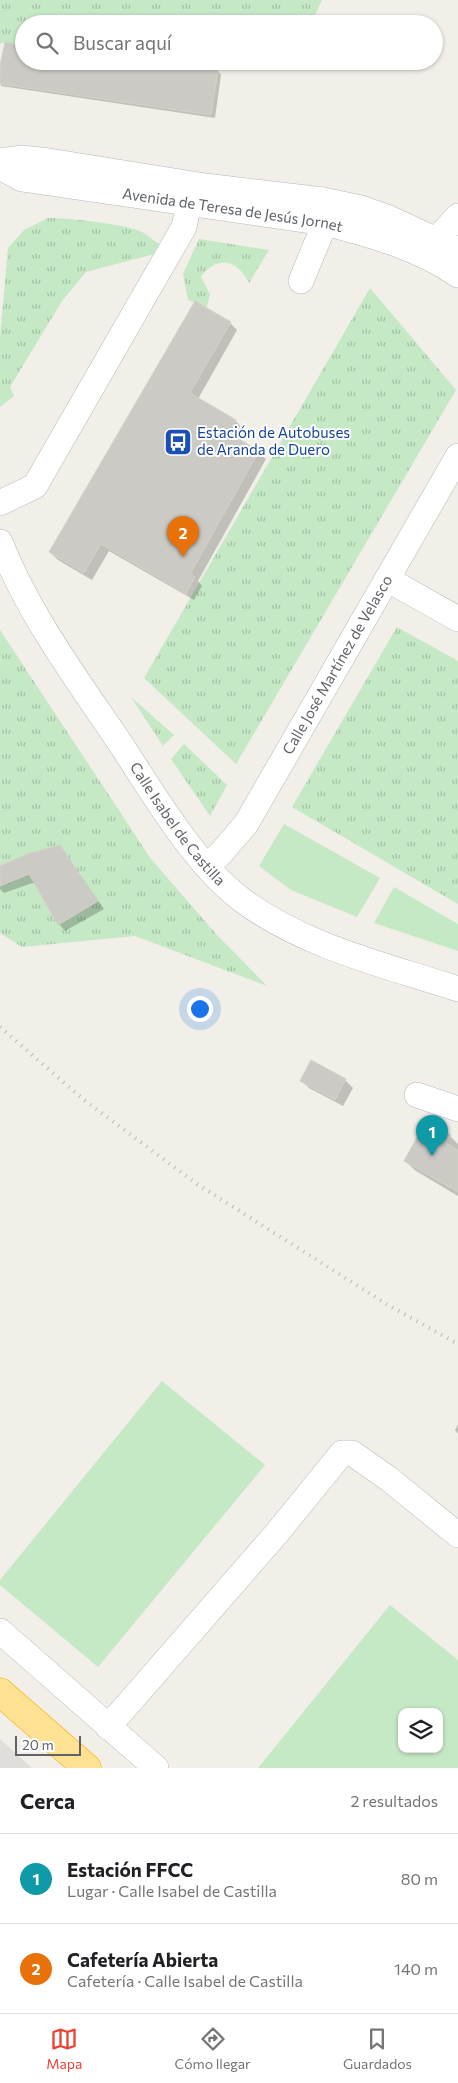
<!DOCTYPE html>
<html lang="es">
<meta charset="utf-8">
<style>
body{margin:0;font-family:Commissioner,sans-serif;background:#f6f6f6;color:#202124}
.controls{position:absolute;right:15px;bottom:15px;display:grid;overflow:hidden;border-radius:10px;box-shadow:0 1px 4px #0004}
.controls button{width:45px;height:45px;display:grid;place-items:center;padding:0;border:0;border-bottom:1px solid #e0e0e0;background:#fff;color:#202124;font:25px sans-serif}
.scale{position:absolute;left:15px;bottom:12px;width:66px;box-sizing:border-box;padding-left:5px;border:2px solid #5f6368;border-top:0;font-size:14px;line-height:18px;white-space:nowrap;color:#5f6368;-webkit-text-stroke:4px #fff;paint-order:stroke}
.you{position:absolute;left:199px;top:1008px;width:18px;height:18px;margin:-12px;border:4px solid #fff;border-radius:50%;background:#1a73e8;box-shadow:0 0 0 8px #1a73e833}
.badge{display:grid;place-items:center;width:32px;height:32px;border-radius:50%;background:#ea4335;color:#fff;font-size:16px;font-weight:700}
.pin{position:absolute;translate:-50% -41px;filter:drop-shadow(0 1px 2px #0008)}
.pin::after{content:'';position:absolute;top:26px;width:18px;height:15px;background:inherit;clip-path:polygon(0 0,100% 0,50% 100%)}
.list{margin:0;padding:0;list-style:none}
h2{display:flex;justify-content:space-between;align-items:center;height:65px;margin:0;padding:0 20px;font-size:21px}
h2 small{font-size:16px;font-weight:400;color:#757577}
.list li{display:grid;grid-template-columns:32px 1fr auto;gap:15px;align-items:center;box-sizing:border-box;height:90px;padding:0 20px;border-top:1px solid #e0e0e0}
.list b{display:block;font-size:19px;white-space:nowrap}
.list p{margin:0;font-size:16px;white-space:nowrap;color:#757577}
.list em{font-size:16px;font-style:normal;color:#757577}
.icon{flex:none;width:28px;height:28px;fill:none;stroke:currentColor;stroke-width:2;stroke-linecap:round;stroke-linejoin:round}
.map{position:relative;flex:none;width:458px;height:1768px;overflow:hidden}
.search{position:absolute;background:#fff;box-shadow:0 1px 4px #0004;left:15px;right:15px;top:15px;height:55px;display:flex;align-items:center;gap:12px;box-sizing:border-box;padding:0 18px;border-radius:28px;color:#757577;font-size:19px}
.sheet{height:245px;background:#fff}
nav{display:flex;justify-content:space-around;align-items:center;box-sizing:border-box;height:70px;border-top:1px solid #e0e0e0;background:#fff;font-size:14px;color:#757577}
nav a{display:grid;justify-items:center;gap:2px}
nav .on{color:#ea4335}
.map>svg:first-child{display:block}
</style>
<div class="map">
<svg width="458" height="1768" viewBox="0 0 458 1768">
<defs>
<pattern id="grass-tufts" width="24" height="20" patternUnits="userSpaceOnUse" patternTransform="scale(1.25)"><rect width="24" height="20" fill="#c5e8c5"/><path d="M3 7l-1-3M5 7V3M7 7l1-3M15 17l-1-3M17 17v-4M19 17l1-3" fill="none" stroke="#a3c0a4"/></pattern>
</defs>
<rect width="100%" height="100%" fill="#f1efe8"/>
<path fill="#e0deda" d="M0 1739 32 1768H0Z"/>
<g fill="url(#grass-tufts)">
<path d="M0 0H322L311 24H24V46L5 42 0 44Z"/>
<path d="M48 218C68 218 128 224 144 233 149 236 154 241 159 244L154 254 86 272 62 301 10 387 14 396 0 407V337L8 248 24 230Z"/>
<path d="M199 239 269 250 249 283C237 259 217 255 201 277L210 294 207 307 188 300 183 274Z"/>
<path d="M370 288 456 390 236 764 144 678Z"/>
<path d="M397 627 458 661V904L292 807Z"/>
<path d="M0 630 151 859 217 935 267 986 135 936 22 947 0 933Z"/>
<path d="M131 697 174 735 163 746Z"/>
<path d="M184 744 227 785 210 816 171 759Z"/>
</g>
<g fill="#c5e8c5" fill-rule="evenodd">
<path d="M284 824 380 878 357 917 291 890 259 866Z"/>
<path d="M394 887 458 924V951L374 923Z"/>
<path d="M162 1381 265 1465 98 1667 0 1585V1580Z"/>
<path d="M390 1605 458 1660V1768H258ZM402 1712H439V1749H402Z"/>
</g>
<g fill="#0003">
<path d="M24 61 218 71 221 75 215 118 1 86 0 71Z"/>
<path d="M230 323 237 330 198 399 236 421 243 429 237 439 259 452 266 459 198 581 202 586 194 600 109 551 92 580 58 560 50 552Z"/>
<path d="M59 847 66 854 104 909 65 931 59 924 35 882 4 893 0 889V867Z"/>
<path d="M345 1080 353 1088 343 1106 309 1088 302 1081Z"/>
<path d="M450 1136 458 1144V1196L416 1171 405 1161Z"/>
<path d="M458 1424V1434L455 1430Z"/>
</g>
<g fill="#cccac5" stroke="#d6d1c6">
<path d="M5 42 24 46V61H160L218 70 211 115 0 84V65Z"/>
<path d="M195 301 231 322 190 393 236 420 229 433 259 451 190 574 195 577 186 594 101 544 84 573 49 552Z"/>
<path d="M60 845 98 901 58 925 29 874 0 886V866L27 854Z"/>
<path d="M311 1060 346 1079 335 1100 300 1081Z"/>
<path d="M426 1121 451 1135 446 1143 458 1150V1192L404 1161Z"/>
</g>
<g fill="none" stroke-linecap="round" stroke-linejoin="round">
<g stroke="#b5b8bc" stroke-width="26">
<g id="minor">
<path d="M0 161 21 158 49 161 205 186 323 200 361 208 389 218 458 250"/>
<path id="s1" d="M0 167 22 179 325 223C370 234 420 249 458 275"/>
<path d="M437 239 458 216"/>
<path d="M301 281 325 223"/>
<path d="M0 503 35 486 184 227 189 203"/>
<path id="s2" d="M0 542C29 615 76 678 120 743 153 793 194 864 242 900 305 947 385 965 458 989"/>
<path d="M387 579 458 619"/>
<path id="s3" d="M207 866 221 853 246 824 458 456"/>
<path d="M417 1095 458 1109"/>
<path d="M0 1631 156 1768"/>
<path d="M108 1727 277 1533 342 1453H352L389 1479 458 1535"/>
</g>
</g>
<g stroke="#f9ab00" stroke-width="29">
<path id="highway" d="M0 1692 87 1768"/>
</g>
<use href="#minor" stroke="#fff" stroke-width="25"/>
<use href="#highway" stroke="#fde293" stroke-width="28"/>
<path stroke="#b6b7b8" stroke-width="4" stroke-dasharray="1 6" stroke-linecap="butt" d="M0 1027 84 1100 197 1184 388 1305 458 1344"/>
</g>
<defs>
<g id="bus-square" transform="scale(1.4375)"><rect x="-9" y="-9" width="18" height="18" rx="4" fill="#1a4fb4" stroke="#fff"/><path d="M-5-6H5V4H4V6H2V4H-2V6H-4V4H-5ZM-3.5-4V0h7V-4ZM-3.5 1.2v1.5H-2V1.2ZM2 1.2v1.5H3.5V1.2Z" fill="#fff"/></g>
</defs>
<g fill-rule="evenodd">
<use href="#bus-square" x="178" y="442"/>
</g>
<g text-anchor="middle" stroke-width="4" stroke-linejoin="round" paint-order="stroke">
<g font-size="15" fill="#5f6368" stroke="#fff">
<text dy="5" stroke="none"><textPath href="#s1" startOffset="238">Avenida de Teresa de Jesús Jornet</textPath></text>
<text dy="5" stroke="none"><textPath href="#s3" startOffset="241">Calle José Martínez de Velasco</textPath></text>
<text dy="5" stroke="none"><textPath href="#s2" startOffset="334">Calle Isabel de Castilla</textPath></text>
</g>
<g font-size="15" fill="#164399" stroke="#fff" text-anchor="start">
<text x="197" y="438">Estación de Autobuses<tspan x="197" dy="17">de Aranda de Duero</tspan></text>
</g>
</g>
</svg>
<div class="controls">
<button><svg class="icon" aria-label="layers" viewBox="0 0 24 24"><path d="M12 4l9 5-9 5-9-5zM3 14l9 5 9-5"/></svg></button>
</div>
<div class="scale">20 m</div>
<div class="you"></div>
<div class="pin badge" style="left:432px;top:1156px;background:#0f9aa8">1</div>
<div class="pin badge" style="left:183px;top:557px;background:#e8710a">2</div>
<div class="search"><svg class="icon" aria-label="search" viewBox="0 0 24 24"><circle cx="10" cy="10" r="6"/><path d="M15 15l6 6"/></svg>Buscar aquí</div>
</div>
<section class="sheet">
<h2>Cerca<small>2 resultados</small></h2>
<ul class="list">
<li><span class="badge" style="background:#0f9aa8">1</span><div><b>Estación FFCC</b><p>Lugar · Calle Isabel de Castilla</p></div><em>80 m</em></li>
<li><span class="badge" style="background:#e8710a">2</span><div><b>Cafetería Abierta</b><p>Cafetería · Calle Isabel de Castilla</p></div><em>140 m</em></li>
</ul>
</section>
<nav>
<a class="on"><svg class="icon" aria-label="map" viewBox="0 0 24 24"><path d="M3 6l6-2 6 2 6-2v14l-6 2-6-2-6 2zM9 4v14M15 6v14"/></svg>Mapa</a>
<a><svg class="icon" aria-label="directions" viewBox="0 0 24 24"><path d="M12 3l9 9-9 9-9-9zM9 14v-3h6M13 9l2 2-2 2"/></svg>Cómo llegar</a>
<a><svg class="icon" aria-label="saved" viewBox="0 0 24 24"><path d="M7 4h10v16l-5-4-5 4z"/></svg>Guardados</a>
</nav>
